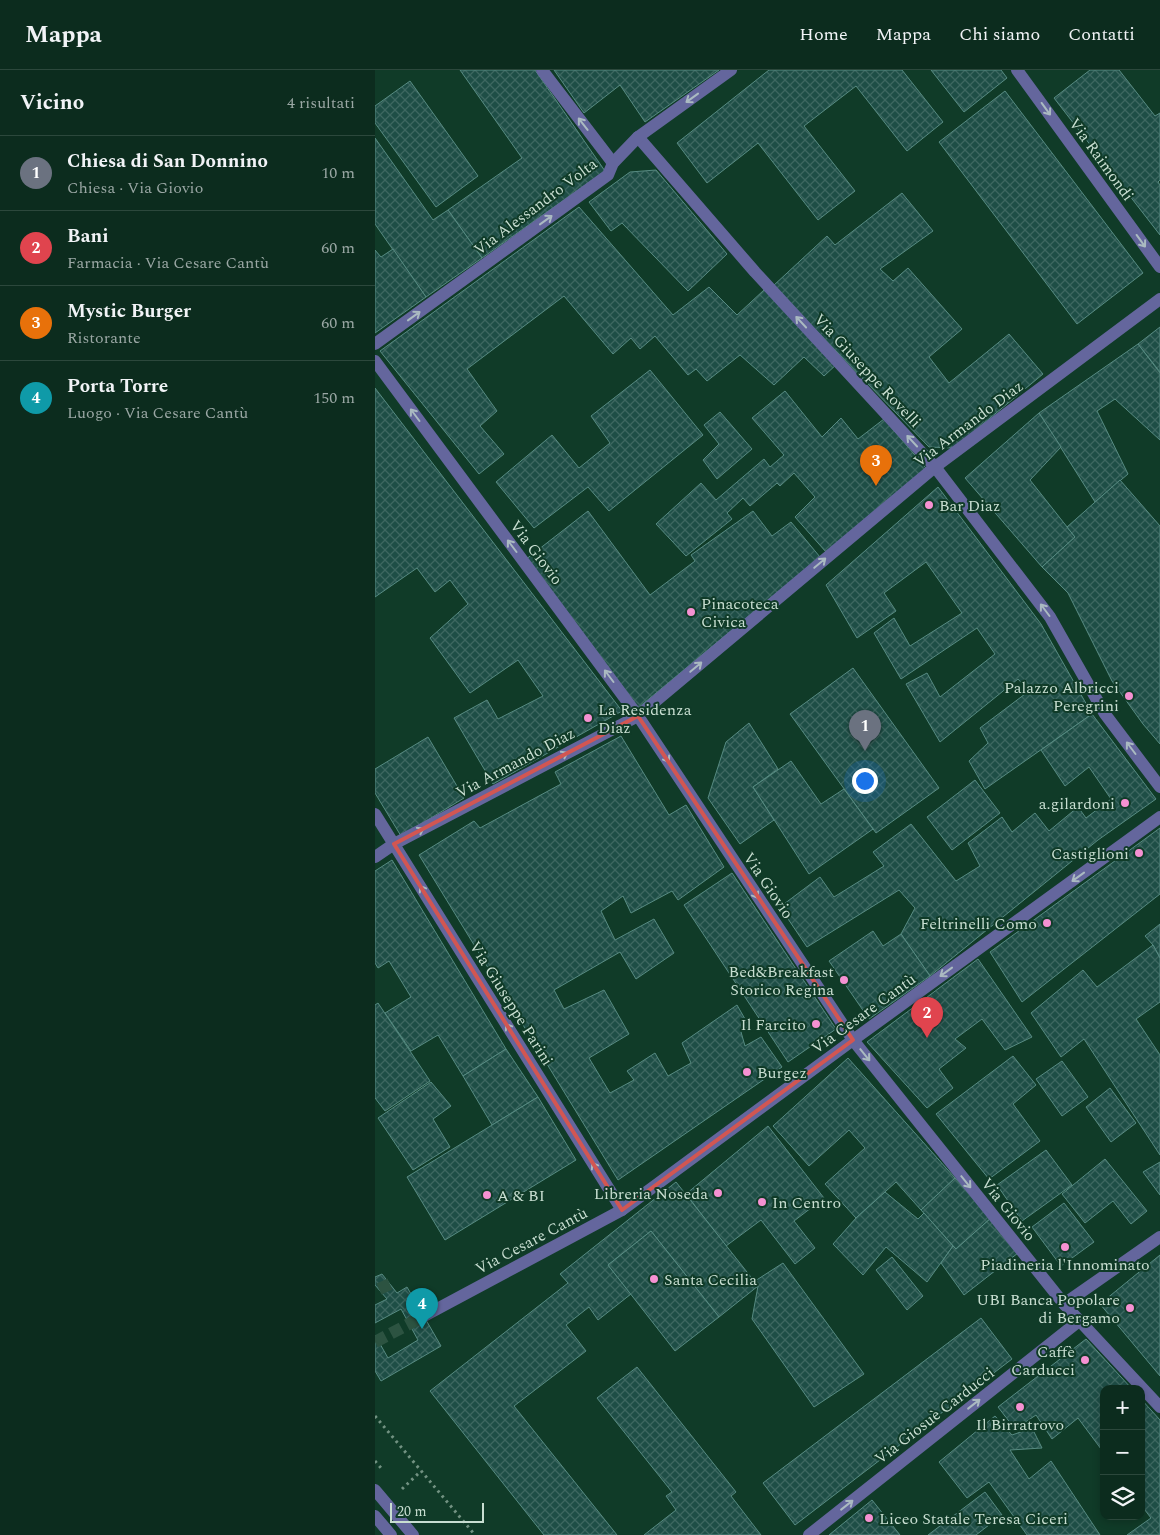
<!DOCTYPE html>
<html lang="it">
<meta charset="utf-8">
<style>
body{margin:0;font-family:Spectral,serif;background:#1a382b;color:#f1f3f6}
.controls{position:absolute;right:15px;bottom:15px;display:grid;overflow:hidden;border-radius:10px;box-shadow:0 2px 8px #0003}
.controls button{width:45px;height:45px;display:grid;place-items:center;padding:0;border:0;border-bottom:1px solid #2c483c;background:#0c2c1e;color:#f1f3f6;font:25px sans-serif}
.scale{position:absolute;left:15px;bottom:12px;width:94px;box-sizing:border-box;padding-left:5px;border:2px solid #c8ded1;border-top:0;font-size:14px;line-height:18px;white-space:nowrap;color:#c8ded1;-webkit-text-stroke:4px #103b28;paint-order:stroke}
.you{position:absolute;left:489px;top:710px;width:18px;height:18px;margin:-12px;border:4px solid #fff;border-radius:50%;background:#1a73e8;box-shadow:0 0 0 8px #1a73e833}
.badge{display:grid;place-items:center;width:32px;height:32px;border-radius:50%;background:#f591d2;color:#fff;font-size:16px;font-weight:700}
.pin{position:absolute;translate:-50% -41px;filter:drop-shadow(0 1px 2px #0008)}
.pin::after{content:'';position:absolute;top:26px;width:18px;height:15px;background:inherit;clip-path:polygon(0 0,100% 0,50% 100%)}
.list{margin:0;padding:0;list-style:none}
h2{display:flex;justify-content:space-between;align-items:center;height:65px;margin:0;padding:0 20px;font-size:21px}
h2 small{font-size:16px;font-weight:400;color:#9aa7a4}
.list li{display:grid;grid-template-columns:32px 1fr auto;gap:15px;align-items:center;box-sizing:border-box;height:75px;padding:0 20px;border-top:1px solid #2c483c}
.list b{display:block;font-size:19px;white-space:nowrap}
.list p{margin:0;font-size:16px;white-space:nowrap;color:#9aa7a4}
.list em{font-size:16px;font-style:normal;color:#9aa7a4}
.icon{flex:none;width:28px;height:28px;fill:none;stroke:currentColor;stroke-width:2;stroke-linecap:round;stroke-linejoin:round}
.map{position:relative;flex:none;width:785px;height:1465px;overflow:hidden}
header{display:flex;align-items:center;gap:30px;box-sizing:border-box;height:70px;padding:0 25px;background:#0c2c1e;border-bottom:1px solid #2c483c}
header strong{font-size:24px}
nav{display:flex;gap:28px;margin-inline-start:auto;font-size:18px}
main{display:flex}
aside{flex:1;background:#0c2c1e}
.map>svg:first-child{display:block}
</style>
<header>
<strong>Mappa</strong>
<nav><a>Home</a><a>Mappa</a><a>Chi siamo</a><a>Contatti</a></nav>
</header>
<main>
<aside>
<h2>Vicino<small>4 risultati</small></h2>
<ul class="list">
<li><span class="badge" style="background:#6b7280">1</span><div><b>Chiesa di San Donnino</b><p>Chiesa · Via Giovio</p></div><em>10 m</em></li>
<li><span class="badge" style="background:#e0444e">2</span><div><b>Bani</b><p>Farmacia · Via Cesare Cantù</p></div><em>60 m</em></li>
<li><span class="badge" style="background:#e8710a">3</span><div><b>Mystic Burger</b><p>Ristorante</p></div><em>60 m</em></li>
<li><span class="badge" style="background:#0f9aa8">4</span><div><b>Porta Torre</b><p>Luogo · Via Cesare Cantù</p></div><em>150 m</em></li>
</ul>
</aside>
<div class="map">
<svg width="785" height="1465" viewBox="0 0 785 1465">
<defs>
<pattern id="building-cross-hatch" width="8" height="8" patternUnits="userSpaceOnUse" patternTransform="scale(1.25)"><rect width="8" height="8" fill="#1e4e46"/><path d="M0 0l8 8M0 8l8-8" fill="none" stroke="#3d6760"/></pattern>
</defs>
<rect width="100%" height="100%" fill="#103b28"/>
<g fill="url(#building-cross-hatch)" stroke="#578b82">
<path d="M85 0H160L230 101 107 188 73 140 147 88Z"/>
<path d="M179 0H344L270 52 245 15 209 43Z"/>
<path d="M394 0H527L568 52 532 81 481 16 429 56 480 121 443 150 383 73 332 113 302 73Z"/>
<path d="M556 0H626L632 8 589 42Z"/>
<path d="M715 0H744L780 46 785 43V110L783 112 785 115V165L679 28Z"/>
<path d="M35 11 103 106 61 137 0 53V36Z"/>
<path d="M630 21 768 203 702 254 564 72Z"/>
<path d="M0 68 58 150 73 140 107 188 51 227 0 154Z"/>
<path d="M281 100 352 184 313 221 247 153 236 161 214 132 255 102Z"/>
<path d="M527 123 558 161 505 199 518 211 533 198 587 259 554 287 574 313 634 264 668 304 579 378 554 377 398 216 452 166 460 175Z"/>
<path d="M204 137 298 245 334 217 362 245 389 220 463 293 449 306 429 287 399 315 365 285 332 311 321 299 313 305 280 266 265 279 256 268 238 284 189 226 92 299 122 341 105 356 129 384 104 404 5 281Z"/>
<path d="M18 179 51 227 0 263V180L6 187Z"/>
<path d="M785 257V302L763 274Z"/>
<path d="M763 274 785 303V370L740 329 722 341 753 404 720 432 664 343Z"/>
<path d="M275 300 328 365 234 441 213 417 159 458 121 412 177 365 204 398 235 373 216 346Z"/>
<path d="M0 318 247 641 118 714 79 648 112 630 123 649 168 626 143 590 95 623 55 568 93 534 75 510 60 522 42 498 0 527Z"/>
<path d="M410 321 447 367 466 348 483 369 509 349 551 398 451 482 420 447 440 427 419 403 405 416 402 413 375 436 368 428 352 443 357 449 311 486 281 454 326 413 341 430 389 389 395 397 409 385 377 348Z"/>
<path d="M345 342 377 379 342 409 328 390 344 374 329 355Z"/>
<path d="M664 343 686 377 655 410 700 467 667 497 590 408Z"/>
<path d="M745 410 785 456V674L768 654 737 611 693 523 667 497 700 467 692 457Z"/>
<path d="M563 417 666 554 717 644 610 719 594 691 613 673 605 658 654 621 643 609 565 672 531 614 552 603 565 627 620 584 602 558 526 609 499 563 519 548 535 576 587 543 551 492 509 523 521 541 482 568 451 515Z"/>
<path d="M213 441 275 525 320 491 316 485 378 441 397 466 416 452 445 487 263 638 150 490Z"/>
<path d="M478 598 564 718 501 763 415 644Z"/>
<path d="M717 644 781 729 723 770 555 906 526 864 540 838 524 820 432 877 405 837 445 807 459 827 509 796 498 782 536 754 581 811 605 796 593 773 627 747 637 762 660 743 674 761 703 737 711 748 736 729 714 697 690 716 666 680Z"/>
<path d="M374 653 403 699 378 717 399 750 365 774 333 728 351 672Z"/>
<path d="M246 666 294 745 311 735 349 797 303 830 297 821 256 843 248 826 226 841 240 870 279 849 299 883 261 909 245 882 179 920 189 939 229 920 254 964 214 988 235 1023 259 1010 252 1001 280 983 293 1006 316 993 307 973 362 935 374 956 366 962 370 976 386 967 407 997 243 1110 44 785 99 751 105 758 186 714 180 702Z"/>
<path d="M53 667 89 728 26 766 0 723V699Z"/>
<path d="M416 691 446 734 469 719 498 759 434 804 378 717Z"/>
<path d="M600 710 625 743 577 780 552 747Z"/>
<path d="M785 758V824L647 932 615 882Z"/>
<path d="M17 790 131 979 88 1006 63 965 36 981 10 943 36 927 14 891 3 898 0 893V801Z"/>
<path d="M357 803 461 959 413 992 309 835Z"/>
<path d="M785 854V888L778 875 770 866Z"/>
<path d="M498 861 508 876 526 864 555 906 494 949 454 891Z"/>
<path d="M778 875 785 888V932L761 949 785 985V1085L709 969 686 987 656 943 708 900 722 917Z"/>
<path d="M603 889 657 967 630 980 607 949 580 969 591 978 564 999 578 1018 552 1038 492 972Z"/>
<path d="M3 933 55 1011 10 1041 0 1028V935Z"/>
<path d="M131 979 163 1027 117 1055 88 1006Z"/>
<path d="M638 986 661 1015 638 1034 665 1071 614 1109 561 1044Z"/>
<path d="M473 988 580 1108 546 1140 521 1112 481 1148 450 1114 490 1078 474 1060 434 1096 398 1056Z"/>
<path d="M687 991 713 1027 687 1046 661 1009Z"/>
<path d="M56 1012 76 1036 58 1049 75 1077 38 1100 3 1048Z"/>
<path d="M735 1018 761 1053 736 1072 711 1037Z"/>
<path d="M163 1027 201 1090 70 1170 32 1107Z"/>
<path d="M393 1056 449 1128 419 1151 440 1178 420 1194 386 1150 351 1176 311 1124Z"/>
<path d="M671 1080 697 1115 647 1151 622 1115Z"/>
<path d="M730 1089 772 1141 756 1154 738 1131 710 1153 687 1124Z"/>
<path d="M785 1092V1125L768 1102Z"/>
<path d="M580 1108 616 1148 581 1179 546 1140Z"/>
<path d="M301 1112 383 1216 344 1247 276 1161 233 1195 256 1224 223 1250 214 1237 191 1255 211 1281 139 1336 242 1465H169L55 1321 193 1213 185 1204Z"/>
<path d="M510 1122 543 1149 549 1143 578 1176 552 1212 511 1177 488 1205 458 1174 481 1148Z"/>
<path d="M689 1133 719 1172 686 1196 657 1157Z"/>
<path d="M616 1148 643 1183 589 1225 566 1193 578 1176 581 1179Z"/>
<path d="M276 1161 344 1247 300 1281 233 1195Z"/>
<path d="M785 1185V1306L725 1234Z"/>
<path d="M517 1187 548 1226 532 1240 501 1200Z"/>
<path d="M408 1193 489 1304 439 1337 377 1249 383 1216 380 1211Z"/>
<path d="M7 1204 22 1223 32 1217 66 1276 6 1311 0 1301V1265L13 1288 43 1270 26 1239 0 1253V1235L12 1229 0 1215V1207Z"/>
<path d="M606 1248 637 1289 420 1455 388 1413Z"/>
<path d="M711 1269 757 1319H729V1383L703 1348 677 1369 661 1345 640 1359 623 1337Z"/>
<path d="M262 1297 361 1422 356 1426 386 1465H269L301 1440 291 1426 297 1422 222 1328Z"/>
<path d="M766 1329 785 1350V1465H752L776 1448 766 1435Z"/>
<path d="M620 1346 637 1365 657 1358 667 1378 635 1380 654 1409 676 1391 725 1465H652L614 1412 592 1428 564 1392Z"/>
<path d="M610 1422 627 1445 601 1465H553Z"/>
<path d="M497 1430 525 1465H454Z"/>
</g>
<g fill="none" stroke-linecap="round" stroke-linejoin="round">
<g stroke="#2c5341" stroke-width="12" stroke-dasharray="12 6" stroke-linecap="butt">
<path d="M4 1219 15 1214"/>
<path d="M0 1272 49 1246"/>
</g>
<g stroke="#729282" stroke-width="3" stroke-dasharray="2.5 4" stroke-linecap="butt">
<path d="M0 1346 100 1465"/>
<path d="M0 1391 6 1398"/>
<path d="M27 1419 46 1401"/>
</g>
<g stroke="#64669d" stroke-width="12">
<path d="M167 0 238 93"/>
<path d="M642 0 785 197"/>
<path d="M263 67 380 202 560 397 675 547 730 644 785 717"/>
<path d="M0 274 233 105 238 93 263 67 356 0"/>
<path d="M0 291 263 646 478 970 689 1234 785 1337"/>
<path d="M0 744 247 1140"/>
<path d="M0 787 19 774 263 646 560 397 785 229"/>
<path d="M689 1234 785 1167"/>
<path d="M49 1246 247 1140 478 970 785 747"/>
<path d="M0 1420 38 1465"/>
<path d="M0 1446 16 1465"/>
<path d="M434 1465 704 1251"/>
</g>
</g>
<defs><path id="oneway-shaft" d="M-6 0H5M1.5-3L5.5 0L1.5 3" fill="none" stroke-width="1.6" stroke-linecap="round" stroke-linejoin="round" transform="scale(1.25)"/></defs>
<g stroke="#aabac1">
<use href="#oneway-shaft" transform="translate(317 28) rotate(144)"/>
<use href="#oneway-shaft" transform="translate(671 39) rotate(54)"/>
<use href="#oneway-shaft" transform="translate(208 54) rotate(-128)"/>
<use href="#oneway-shaft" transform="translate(171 150) rotate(-36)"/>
<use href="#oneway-shaft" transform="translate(766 171) rotate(54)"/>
<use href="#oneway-shaft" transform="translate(39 246) rotate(-36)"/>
<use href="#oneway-shaft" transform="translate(426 252) rotate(-133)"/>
<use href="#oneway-shaft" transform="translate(40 345) rotate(-127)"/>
<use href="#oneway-shaft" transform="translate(537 371) rotate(-133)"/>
<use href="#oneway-shaft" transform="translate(137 476) rotate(-127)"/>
<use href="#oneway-shaft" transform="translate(445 493) rotate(-40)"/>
<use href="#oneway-shaft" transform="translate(670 540) rotate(-127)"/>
<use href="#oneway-shaft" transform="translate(321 597) rotate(-40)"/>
<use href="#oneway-shaft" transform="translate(234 606) rotate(-127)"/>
<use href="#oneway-shaft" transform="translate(756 678) rotate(-127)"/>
<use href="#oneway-shaft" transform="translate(186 686) rotate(-28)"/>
<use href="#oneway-shaft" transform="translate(290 686) rotate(56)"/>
<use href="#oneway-shaft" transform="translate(42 762) rotate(-28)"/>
<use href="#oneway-shaft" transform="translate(703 807) rotate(144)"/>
<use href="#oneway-shaft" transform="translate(49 822) rotate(-122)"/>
<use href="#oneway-shaft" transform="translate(379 822) rotate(56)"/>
<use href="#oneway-shaft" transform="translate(571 902) rotate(144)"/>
<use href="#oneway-shaft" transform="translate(135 960) rotate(-122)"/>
<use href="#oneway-shaft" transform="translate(490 985) rotate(51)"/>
<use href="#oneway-shaft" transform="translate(221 1099) rotate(-122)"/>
<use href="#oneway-shaft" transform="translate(591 1112) rotate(51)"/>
<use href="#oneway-shaft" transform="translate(599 1334) rotate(-38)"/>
<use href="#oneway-shaft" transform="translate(472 1435) rotate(-38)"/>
</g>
<path fill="none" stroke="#d25652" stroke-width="4" stroke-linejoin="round" d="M263 646 478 970 247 1140 19 774Z"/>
<g fill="#f591d2" stroke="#103b28" stroke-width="2">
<circle cx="554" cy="435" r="5"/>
<circle cx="316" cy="542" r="5"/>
<circle cx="754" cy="626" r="5"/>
<circle cx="213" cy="648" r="5"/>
<circle cx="750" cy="733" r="5"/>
<circle cx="764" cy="783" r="5"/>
<circle cx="672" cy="853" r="5"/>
<circle cx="469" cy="910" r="5"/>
<circle cx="441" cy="954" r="5"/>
<circle cx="372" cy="1002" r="5"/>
<circle cx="343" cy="1123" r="5"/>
<circle cx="112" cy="1125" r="5"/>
<circle cx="387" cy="1132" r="5"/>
<circle cx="690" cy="1177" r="5"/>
<circle cx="279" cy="1209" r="5"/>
<circle cx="755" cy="1238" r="5"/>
<circle cx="710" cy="1290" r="5"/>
<circle cx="645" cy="1337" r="5"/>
<circle cx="494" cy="1448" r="5"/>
</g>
<g text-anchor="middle" stroke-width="4" stroke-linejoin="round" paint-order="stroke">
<g font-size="16" fill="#c8ded1" stroke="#103b28">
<text transform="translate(727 89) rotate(54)" y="6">Via Raimondi</text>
<text transform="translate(160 136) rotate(-37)" y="6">Via Alessandro Volta</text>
<text transform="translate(493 300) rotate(47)" y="6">Via Giuseppe Rovelli</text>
<text transform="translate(593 353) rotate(-37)" y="6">Via Armando Diaz</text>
<text transform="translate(162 482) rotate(53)" y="6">Via Giovio</text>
<text transform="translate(140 692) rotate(-28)" y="6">Via Armando Diaz</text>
<text transform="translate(394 815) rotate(56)" y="6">Via Giovio</text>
<text transform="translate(137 933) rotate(58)" y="6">Via Giuseppe Parini</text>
<text transform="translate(488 943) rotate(-36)" y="6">Via Cesare Cantù</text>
<text transform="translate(634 1139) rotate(51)" y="6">Via Giovio</text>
<text transform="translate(156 1170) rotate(-28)" y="6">Via Cesare Cantù</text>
<text transform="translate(559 1345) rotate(-38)" y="6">Via Giosuè Carducci</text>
</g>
<g font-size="16" fill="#c8ded1" stroke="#103b28" text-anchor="end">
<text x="564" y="441" text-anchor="start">Bar Diaz</text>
<text x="326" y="539" text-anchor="start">Pinacoteca<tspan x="326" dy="18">Civica</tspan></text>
<text x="744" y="623">Palazzo Albricci<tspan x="744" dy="18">Peregrini</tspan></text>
<text x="223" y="645" text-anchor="start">La Residenza<tspan x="223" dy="18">Diaz</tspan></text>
<text x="740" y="739">a.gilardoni</text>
<text x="754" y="789">Castiglioni</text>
<text x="662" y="859">Feltrinelli Como</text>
<text x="459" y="907">Bed&amp;Breakfast<tspan x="459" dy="18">Storico Regina</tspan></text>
<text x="431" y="960">Il Farcito</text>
<text x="382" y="1008" text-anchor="start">Burgez</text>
<text x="333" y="1129">Libreria Noseda</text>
<text x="122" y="1131" text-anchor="start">A &amp; BI</text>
<text x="397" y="1138" text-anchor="start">In Centro</text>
<text x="690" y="1200" text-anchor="middle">Piadineria l'Innominato</text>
<text x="289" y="1215" text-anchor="start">Santa Cecilia</text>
<text x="745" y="1235">UBI Banca Popolare<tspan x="745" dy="18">di Bergamo</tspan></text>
<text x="700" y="1287">Caffè<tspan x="700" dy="18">Carducci</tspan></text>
<text x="645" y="1360" text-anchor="middle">Il Birratrovo</text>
<text x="504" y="1454" text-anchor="start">Liceo Statale Teresa Ciceri</text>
</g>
</g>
</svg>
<div class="controls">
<button>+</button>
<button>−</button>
<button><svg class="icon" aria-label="layers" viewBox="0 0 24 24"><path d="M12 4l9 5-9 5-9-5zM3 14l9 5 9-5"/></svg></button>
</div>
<div class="scale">20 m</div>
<div class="you"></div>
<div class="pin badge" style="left:490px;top:681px;background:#6b7280">1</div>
<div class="pin badge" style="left:552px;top:968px;background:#e0444e">2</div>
<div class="pin badge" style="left:501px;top:416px;background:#e8710a">3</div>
<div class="pin badge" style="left:47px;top:1259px;background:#0f9aa8">4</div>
</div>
</main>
